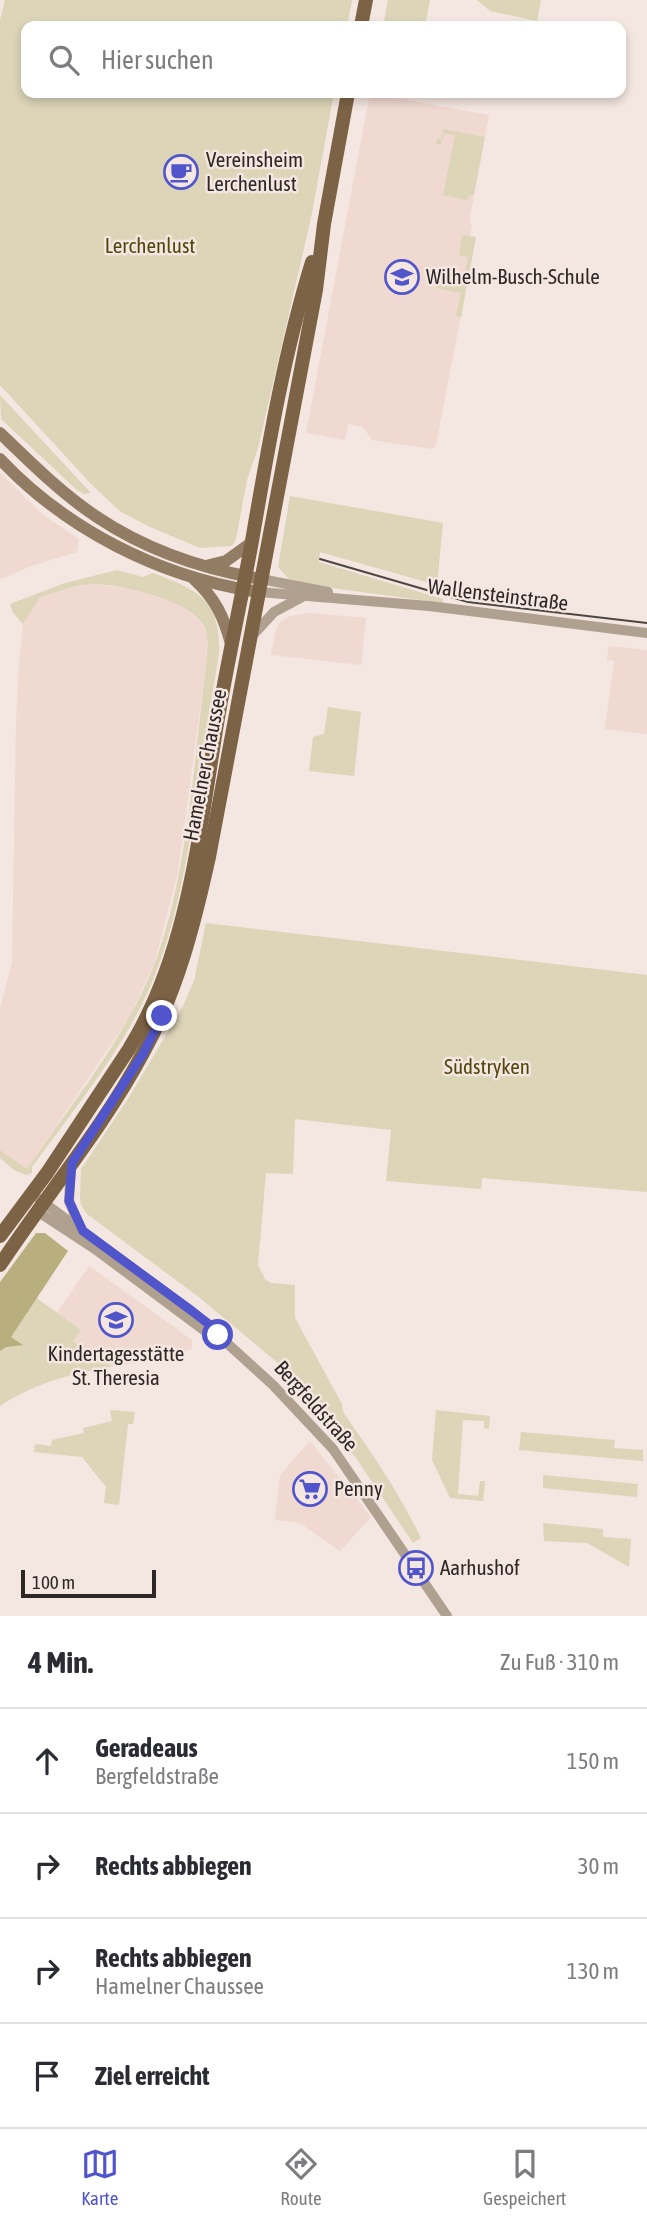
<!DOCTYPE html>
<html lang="de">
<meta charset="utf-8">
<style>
body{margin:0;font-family:"Asap Condensed",sans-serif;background:#f7f7f7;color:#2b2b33}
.scale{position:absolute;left:21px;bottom:18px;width:135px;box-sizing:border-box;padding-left:7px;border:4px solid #2d2825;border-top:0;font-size:19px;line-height:24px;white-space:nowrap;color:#2d2825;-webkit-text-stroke:5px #f4e6e0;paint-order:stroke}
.stop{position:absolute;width:21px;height:21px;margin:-16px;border:5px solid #5155cb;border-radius:50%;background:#fff}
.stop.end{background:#5155cb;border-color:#fff;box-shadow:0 2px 7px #0008}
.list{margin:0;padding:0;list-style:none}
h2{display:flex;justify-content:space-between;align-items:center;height:91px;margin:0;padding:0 28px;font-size:30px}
h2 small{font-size:23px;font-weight:400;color:#7c7c81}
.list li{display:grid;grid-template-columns:46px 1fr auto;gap:21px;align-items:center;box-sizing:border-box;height:105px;padding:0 28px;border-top:2px solid #e1e1e2}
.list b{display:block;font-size:26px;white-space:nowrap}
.list p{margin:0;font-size:23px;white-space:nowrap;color:#7c7c81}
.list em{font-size:23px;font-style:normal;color:#7c7c81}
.icon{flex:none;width:38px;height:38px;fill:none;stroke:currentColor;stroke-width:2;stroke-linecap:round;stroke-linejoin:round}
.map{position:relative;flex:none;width:647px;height:1616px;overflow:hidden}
.search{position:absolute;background:#fff;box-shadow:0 4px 10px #0003;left:21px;right:21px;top:21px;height:77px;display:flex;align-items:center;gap:18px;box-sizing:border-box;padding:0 24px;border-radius:14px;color:#7c7c81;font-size:26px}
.sheet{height:511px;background:#fff}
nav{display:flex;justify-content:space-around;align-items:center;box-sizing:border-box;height:98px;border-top:2px solid #e1e1e2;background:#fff;font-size:19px;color:#7c7c81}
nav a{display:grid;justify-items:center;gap:4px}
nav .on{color:#5155cb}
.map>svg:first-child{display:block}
</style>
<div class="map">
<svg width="647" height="1616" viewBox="0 0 647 1616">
<rect width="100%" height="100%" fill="#f4e6e0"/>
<g fill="#efd9d0">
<path d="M370 93 489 115 469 223 472 224 470 236 476 237 436 445 432 449 372 440 363 427 348 424 345 440 306 433Z"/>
<path d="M0 473 42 514 79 539 77 552 28 567 2 579 0 578Z"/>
<path d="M85 584 137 589 179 605 201 620 207 637 206 666 178 872 155 961 129 1018 27 1169 0 1150V1009L12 962 16 723 19 664 23 624 40 597Z"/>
<path d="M310 613 366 618 361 665 271 655 275 633 280 622 290 616Z"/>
<path d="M609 646 647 650V734L605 729 614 661 607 660Z"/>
<path d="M89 1266 192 1340V1349L169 1357 111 1367 73 1341 81 1330 57 1313Z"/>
<path d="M310 1441 371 1517 340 1551 300 1523 275 1520 280 1475Z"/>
</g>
<g fill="#dcd5b8">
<path d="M5 0H352L347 26H26V93H334L311 218 258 448 247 480 236 539 232 546 200 548 150 527 121 512 91 484 0 385V20Z"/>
<path d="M388 0H430L425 26H383Z"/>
<path d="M477 0H541L537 21 490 11Z"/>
<path d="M443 129 485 137 474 194 469 196 467 200 443 195 455 135 443 133 441 145 436 144 437 139H441Z"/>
<path d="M462 235 476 237 461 317 456 316 461 293 436 288 439 274 464 279 468 257 459 255Z"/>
<path d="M0 395 91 493 84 494 77 490 1 419Z"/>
<path d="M290 496 443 523 437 585 320 552 319 562 443 599V603L317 586 289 579 278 567Z"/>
<path d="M117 570 143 577 153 573C199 590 221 601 219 654 213 691 206 728 201 765 189 847 178 934 140 1008 111 1065 69 1116 32 1167V1173L26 1175 14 1170 0 1158V1150L27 1169C72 1103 128 1035 156 960 188 872 194 759 206 666 207 651 211 631 199 619 180 598 110 580 82 585 68 588 54 593 40 597L23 624 13 613 10 604 65 583Z"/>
<path d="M328 707 361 712 354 776 309 771 313 737 324 734Z"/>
<path d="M206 923 647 975V1192L482 1178 481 1189 386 1181 391 1130 295 1119 293 1174 266 1173 258 1265 265 1279 271 1283 295 1285V1318L342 1404 343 1412C372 1453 399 1493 421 1538L413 1543 356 1458 286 1379 279 1364 200 1298 87 1214 81 1205 80 1197 81 1169 128 1099 183 1006 194 981Z"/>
<path d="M35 1297 81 1330 73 1341 111 1367C71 1374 34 1383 0 1406V1348Z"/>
<path d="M110 1410 135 1412 133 1424H128L119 1505 104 1503 106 1487 82 1457 34 1452 35 1444 51 1446 52 1440 84 1433 83 1428 112 1421Z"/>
<path d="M436 1410 490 1416 489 1429 484 1428V1421L463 1420 458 1494 478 1496 480 1481H485L483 1501 450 1498 432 1460Z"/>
<path d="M521 1432 615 1440 614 1448 643 1450V1461L519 1450Z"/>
<path d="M543 1475 638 1484 637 1497 543 1488Z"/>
<path d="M543 1523 603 1529V1537L631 1539 629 1567 587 1543 544 1541Z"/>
</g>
<path fill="#b9ae7e" d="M36 1233H45L68 1251 11 1337 23 1345 6 1347 0 1351V1282Z"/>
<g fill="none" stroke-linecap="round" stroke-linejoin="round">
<g stroke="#afa08f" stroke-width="10">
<path d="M261 579 328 592"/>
<path d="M259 592 429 606 647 633"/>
<path d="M252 636 274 612 302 597"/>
<path d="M71 1168 69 1201 81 1229"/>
<path d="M39 1199 211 1326 218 1335 273 1385 333 1449 447 1616"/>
<path d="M37 1211 95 1249 205 1331 218 1335"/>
</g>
<g stroke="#927d64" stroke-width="12">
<path d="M0 433C30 462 62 494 97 517 146 550 203 569 261 579"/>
<path d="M0 459C66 529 158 576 253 591"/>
<path d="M206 566 226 561 251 543"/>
<path d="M194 579C215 598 224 617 231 644"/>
</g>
<g stroke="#7d6345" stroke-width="14">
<path d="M361 26 366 0"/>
<path d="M0 1236 47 1173 129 1049C190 950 199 830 218 718 228 659 241 601 252 541 268 448 284 353 312 262"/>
<path d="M0 1265C47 1194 103 1128 143 1053 177 992 194 925 209 857L316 290 324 224 348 93"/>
</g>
<path stroke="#4d4743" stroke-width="2" d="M320 559 468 602 647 623"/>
</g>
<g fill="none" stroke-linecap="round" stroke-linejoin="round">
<path stroke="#5155cb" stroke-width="9" d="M162 1016 143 1054 72 1163 69 1201 83 1231 192 1311 211 1326 218 1335"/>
</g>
<defs>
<g id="cafe-ring" transform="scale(1.75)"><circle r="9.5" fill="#f4e6e0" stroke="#5155cb" stroke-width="1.5"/><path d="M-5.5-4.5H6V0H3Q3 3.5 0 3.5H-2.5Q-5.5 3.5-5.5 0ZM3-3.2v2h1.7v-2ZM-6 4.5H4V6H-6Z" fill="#5155cb"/></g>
<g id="school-ring" transform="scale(1.75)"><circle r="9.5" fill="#f4e6e0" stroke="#5155cb" stroke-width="1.5"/><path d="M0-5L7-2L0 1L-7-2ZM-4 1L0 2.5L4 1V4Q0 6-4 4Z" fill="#5155cb"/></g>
<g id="supermarket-ring" transform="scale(1.75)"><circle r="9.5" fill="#f4e6e0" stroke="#5155cb" stroke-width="1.5"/><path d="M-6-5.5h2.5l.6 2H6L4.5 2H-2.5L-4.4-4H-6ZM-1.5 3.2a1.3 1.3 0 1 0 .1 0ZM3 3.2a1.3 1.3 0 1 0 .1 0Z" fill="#5155cb"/></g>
<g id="bus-ring" transform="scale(1.75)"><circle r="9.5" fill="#f4e6e0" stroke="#5155cb" stroke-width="1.5"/><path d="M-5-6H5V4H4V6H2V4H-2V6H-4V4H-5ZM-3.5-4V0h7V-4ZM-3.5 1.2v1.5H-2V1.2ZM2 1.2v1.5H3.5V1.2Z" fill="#5155cb"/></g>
</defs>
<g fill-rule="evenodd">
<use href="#cafe-ring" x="181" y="172"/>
<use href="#school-ring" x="402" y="277"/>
<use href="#school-ring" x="116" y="1320"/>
<use href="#supermarket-ring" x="310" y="1489"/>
<use href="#bus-ring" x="416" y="1568"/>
</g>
<g text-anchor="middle" stroke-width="5" stroke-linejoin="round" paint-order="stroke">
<g font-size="21" fill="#2d2825" stroke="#f4e6e0" text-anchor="start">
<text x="206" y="167">Vereinsheim<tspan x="206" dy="24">Lerchenlust</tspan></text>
<text x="426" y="284">Wilhelm-Busch-Schule</text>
<text x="116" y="1361" text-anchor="middle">Kindertagesstätte<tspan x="116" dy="24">St. Theresia</tspan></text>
<text x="334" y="1496">Penny</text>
<text x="440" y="1575">Aarhushof</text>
</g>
<g font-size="21" fill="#53460a" stroke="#f4e6e0">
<text x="150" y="253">Lerchenlust</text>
<text x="487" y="1074">Südstryken</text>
</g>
<g font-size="21" fill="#2d2825" stroke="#f4e6e0">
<text transform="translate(498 595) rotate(7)" y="7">Wallensteinstraße</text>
<text transform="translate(205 765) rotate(-79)" y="7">Hamelner Chaussee</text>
<text transform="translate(316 1406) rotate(48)" y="7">Bergfeldstraße</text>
</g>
</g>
</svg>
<div class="scale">100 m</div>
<div class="stop" style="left:218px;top:1335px"></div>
<div class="stop end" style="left:162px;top:1016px"></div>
<div class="search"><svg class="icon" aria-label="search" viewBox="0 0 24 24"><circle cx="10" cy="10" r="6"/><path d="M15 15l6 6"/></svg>Hier suchen</div>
</div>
<section class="sheet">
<h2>4 Min.<small>Zu Fuß · 310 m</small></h2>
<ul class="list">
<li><svg class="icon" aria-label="ahead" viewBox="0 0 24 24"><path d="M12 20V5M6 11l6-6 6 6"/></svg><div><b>Geradeaus</b><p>Bergfeldstraße</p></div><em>150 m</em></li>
<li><svg class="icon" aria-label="right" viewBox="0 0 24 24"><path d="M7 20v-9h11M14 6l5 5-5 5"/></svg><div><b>Rechts abbiegen</b></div><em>30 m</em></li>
<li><svg class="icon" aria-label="right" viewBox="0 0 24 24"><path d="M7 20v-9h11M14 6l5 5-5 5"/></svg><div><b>Rechts abbiegen</b><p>Hamelner Chaussee</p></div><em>130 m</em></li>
<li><svg class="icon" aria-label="arrive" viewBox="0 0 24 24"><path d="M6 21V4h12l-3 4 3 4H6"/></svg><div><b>Ziel erreicht</b></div></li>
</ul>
</section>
<nav>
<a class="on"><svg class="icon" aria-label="map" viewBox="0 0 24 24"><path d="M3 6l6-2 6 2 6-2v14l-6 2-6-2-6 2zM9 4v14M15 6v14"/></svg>Karte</a>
<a><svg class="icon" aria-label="directions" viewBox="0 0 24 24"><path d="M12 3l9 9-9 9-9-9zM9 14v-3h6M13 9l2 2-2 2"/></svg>Route</a>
<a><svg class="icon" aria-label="saved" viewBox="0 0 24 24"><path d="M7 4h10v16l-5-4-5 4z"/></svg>Gespeichert</a>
</nav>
